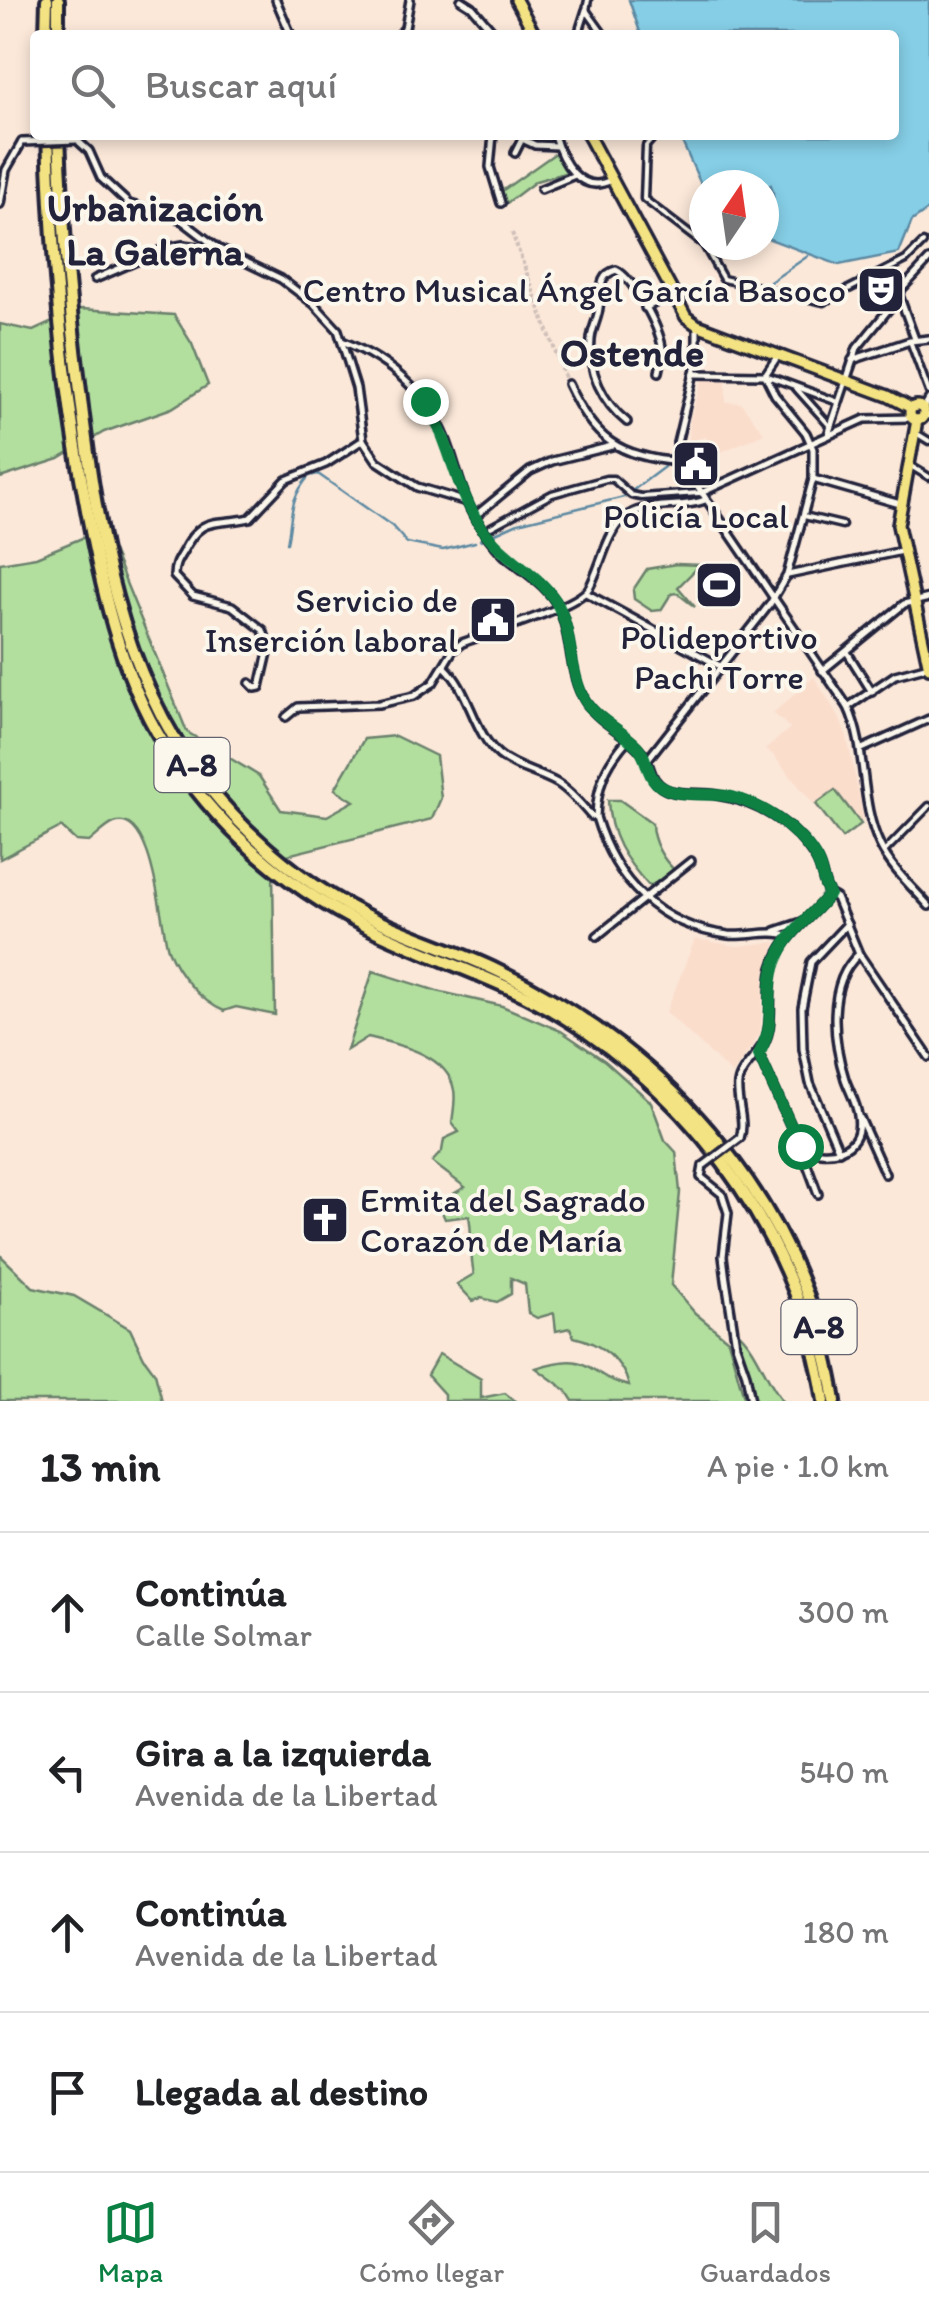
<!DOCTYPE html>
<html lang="es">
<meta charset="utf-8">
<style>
body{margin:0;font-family:Itim,sans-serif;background:#f2f2f2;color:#202124}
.compass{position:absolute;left:689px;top:170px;width:90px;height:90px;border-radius:50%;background:#fff;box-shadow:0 5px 15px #0003;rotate:13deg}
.stop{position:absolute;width:30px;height:30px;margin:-22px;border:8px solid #0b8043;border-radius:50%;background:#fff}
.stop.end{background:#0b8043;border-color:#fff;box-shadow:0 2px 10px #0008}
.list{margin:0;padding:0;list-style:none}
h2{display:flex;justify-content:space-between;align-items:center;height:130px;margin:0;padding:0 40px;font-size:42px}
h2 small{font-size:32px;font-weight:400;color:#757577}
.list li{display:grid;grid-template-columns:65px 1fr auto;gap:30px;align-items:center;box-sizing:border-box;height:160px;padding:0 40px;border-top:2px solid #e0e0e0}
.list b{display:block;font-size:38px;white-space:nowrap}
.list p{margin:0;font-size:32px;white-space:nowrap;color:#757577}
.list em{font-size:32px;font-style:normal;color:#757577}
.icon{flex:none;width:55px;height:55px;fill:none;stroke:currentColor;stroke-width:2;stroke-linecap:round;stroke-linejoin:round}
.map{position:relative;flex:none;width:929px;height:1401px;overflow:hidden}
.search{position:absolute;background:#fff;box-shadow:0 5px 15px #0003;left:30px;right:30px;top:30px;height:110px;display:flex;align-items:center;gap:25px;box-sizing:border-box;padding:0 35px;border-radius:10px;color:#757577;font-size:38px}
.sheet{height:770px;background:#fff}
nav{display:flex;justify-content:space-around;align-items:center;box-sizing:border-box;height:140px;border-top:2px solid #e0e0e0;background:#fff;font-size:28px;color:#757577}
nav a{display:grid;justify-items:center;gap:5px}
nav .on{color:#0b8043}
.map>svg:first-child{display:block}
</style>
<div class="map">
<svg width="929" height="1401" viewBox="0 0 929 1401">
<rect width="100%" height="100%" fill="#fbe8d9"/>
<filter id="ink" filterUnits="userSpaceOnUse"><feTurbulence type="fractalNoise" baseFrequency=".01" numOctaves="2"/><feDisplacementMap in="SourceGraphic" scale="20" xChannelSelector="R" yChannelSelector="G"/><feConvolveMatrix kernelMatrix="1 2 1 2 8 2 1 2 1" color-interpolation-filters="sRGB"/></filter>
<g filter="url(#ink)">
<g fill="#fbddcc">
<path d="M702 380 726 381V402L741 403 764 433 715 455 706 437 689 441 690 420Z"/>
<path d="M814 677 839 717 847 737 863 815 861 824 842 838 772 754 765 750 790 728 773 713Z"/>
<path d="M695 939 737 946 776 942 765 973 760 1034 732 1074 666 1012Z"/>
</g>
<g fill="#b2df9e" stroke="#6a806c" stroke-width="2.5">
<path d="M557 152 568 172 536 181 503 206 499 193Z"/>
<path d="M81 309 174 315 192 344 208 385 172 408 104 432 59 459 0 478V324L33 331Z"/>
<path d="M104 529 187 732 259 776 281 810 327 816 354 801 335 789 364 739 395 736 436 756 441 798 432 819 287 855 273 870 275 1015 236 1007 224 1011C200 1001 177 973 168 949 161 930 154 808 114 823 106 826 96 837 89 842L76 841 61 827 0 859V563L36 557Z"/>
<path d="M676 564 700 565 678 587 695 607 677 593 671 594 661 610 652 611 634 599 633 590 647 569Z"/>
<path d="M835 790 861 824 842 838 816 804Z"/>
<path d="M608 800H620L652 823C652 841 663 861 677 872L649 886C625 860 609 836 608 800Z"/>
<path d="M373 971 437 991 502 1006 561 1031 605 1061 651 1102 665 1140 676 1152 680 1192 671 1285 695 1313 728 1340 745 1401H573L566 1390 536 1368C593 1349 584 1375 629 1386 623 1360 600 1343 574 1337L570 1328 556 1331 554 1313 537 1318 528 1313 525 1284 511 1278V1294L497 1302 481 1298 473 1301 457 1284 474 1274C469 1253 473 1237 469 1216L445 1219 438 1203 465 1187 432 1162 442 1151 444 1139 459 1132 452 1123C453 1113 456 1100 454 1090 448 1054 397 1044 368 1037L347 1050Z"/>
<path d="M0 1255 33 1287 74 1296 130 1329 144 1358 155 1373 162 1401H0Z"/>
<path d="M736 1330C758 1348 765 1380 783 1401H754Z"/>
<path d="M439 1354 481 1379V1398L505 1393 515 1401H444V1394L427 1375Z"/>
</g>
<path fill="#85cee6" stroke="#5d89a2" stroke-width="2.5" d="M629 0H929V209L912 221 899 253 839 265 764 237V219C770 209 777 201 771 185L766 187 765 193 764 185H704V191L679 135H894V35H641Z"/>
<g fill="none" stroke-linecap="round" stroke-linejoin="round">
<g stroke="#5d89a2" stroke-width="2.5">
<path d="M608 35 619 32 624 35"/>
<path d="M759 299 770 282 808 256"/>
<path d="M480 540 518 523 624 497 664 467"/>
<path d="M287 543C293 514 288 501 309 476L318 474 392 526 407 543 443 550 475 542"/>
</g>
<path stroke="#d0c0b9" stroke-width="4" stroke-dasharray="4 2" stroke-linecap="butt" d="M512 233 567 383"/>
<g stroke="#22223b" stroke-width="11">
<g id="pedestrian">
<path d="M588 0 586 10 604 35"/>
<path d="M652 135 653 138 646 146 644 199 704 245"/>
<path d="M704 245 723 279 823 302 906 260 923 243"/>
<path d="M910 341 929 392"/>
<path d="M765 375 838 402"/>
<path d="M796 388 830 426"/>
<path d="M916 433 929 441"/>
<path d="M909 465 929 477"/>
<path d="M804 516 842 525"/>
<path d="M491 527 552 494 606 479H613L631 495 641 497 699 493"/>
<path d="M884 852 929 806"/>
</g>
</g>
<g stroke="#22223b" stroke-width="12">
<g id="minor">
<path d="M276 0 291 35"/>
<path d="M461 0 472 7 496 35"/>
<path d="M399 35 405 28 410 0"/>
<path d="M578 35 586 10"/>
<path d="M493 135 490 167 501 203"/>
<path d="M554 135C561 160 580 196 611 180"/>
<path d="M77 140 89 151 101 178 129 204 180 219 219 249 281 279 314 304 338 330 356 388 363 440 377 461 417 487 467 502"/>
<path d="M515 153 522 139 535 145 557 146"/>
<path d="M541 189 575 175"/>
<path d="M0 204 6 170 22 142"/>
<path d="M95 279 167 248 183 245 215 249"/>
<path d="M899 295 915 339"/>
<path d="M645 308 673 294"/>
<path d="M697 326V360L677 443 681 462 848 707C868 751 859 802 880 845 891 868 912 887 929 906"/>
<path d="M342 341C392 361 433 398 450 450 459 476 464 504 481 527 488 537 496 548 505 556 524 572 548 585 559 608 573 637 568 675 586 702 600 723 626 733 642 752 652 764 648 780 665 789 680 796 701 792 717 795 757 801 795 824 816 859 823 870 822 883 829 894L836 898 859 954 929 1057"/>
<path d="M852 360 910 341 929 339"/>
<path d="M694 374 765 375"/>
<path d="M765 375 777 357"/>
<path d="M568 384C594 439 618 457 680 462"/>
<path d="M923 409 929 399"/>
<path d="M924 413 929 416"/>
<path d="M627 422C603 403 587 371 591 339 592 328 598 319 599 308 602 292 597 275 616 270 634 279 659 327 662 347 663 356 661 364 659 372"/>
<path d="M828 435 857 348 893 304 900 291 929 260"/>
<path d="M813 479 900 504"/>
<path d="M701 493 865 419 911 418"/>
<path d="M475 516 530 471 552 461 612 446"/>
<path d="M788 575 902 551"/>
<path d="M586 593 720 666"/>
<path d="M847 652 872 692"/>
<path d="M445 667C470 691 473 732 499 755 516 769 538 772 557 783 570 791 581 804 591 816L596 817C615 881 658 926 728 935 748 937 771 929 790 936"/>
<path d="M822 671 904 604 929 598"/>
<path d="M250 683 255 688 260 687 269 648 263 630 232 606 193 596 174 576C174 566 177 561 182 553 202 514 213 526 250 518L286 480 326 464 363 440"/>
<path d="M848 707 895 675 929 666"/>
<path d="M286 717 298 707 379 704 414 696 433 683 453 650 462 643C487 633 578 607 589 588 601 567 606 534 623 519 644 500 681 510 705 500"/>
<path d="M862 749 929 719"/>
<path d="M648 759 770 604 787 575 813 479V449L806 433 775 395 765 375"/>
<path d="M596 817C597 784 606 764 628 739"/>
<path d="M775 931 802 922"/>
<path d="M597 936 691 861"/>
<path d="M759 1055 800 1146C825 1159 864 1153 858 1116 857 1103 849 1091 845 1079 833 1041 826 983 859 954"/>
<path d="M860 1118 885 1174"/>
<path d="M740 1138C746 1121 736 1102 738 1084 740 1068 759 1055 766 1039 774 1017 767 991 773 968 782 936 810 919 829 894"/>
<path d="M801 1148 818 1194"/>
<path d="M839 1151 810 1083 803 1049 802 1008 811 962 847 924"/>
<path d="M703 1166 701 1177 722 1194 728 1213 723 1256 726 1280 736 1345 746 1374 751 1401"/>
</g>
</g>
<g stroke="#22223b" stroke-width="16">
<g id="trunk">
<path d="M516 0 535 35"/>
<path d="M588 135 686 317 697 325 888 396 911 408"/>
<circle cx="917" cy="413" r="7"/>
<path d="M917 420 898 525 929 668"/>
</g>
</g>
<g stroke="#22223b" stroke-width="18">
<g id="motorway">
<path d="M46 35 47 0"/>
<path d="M58 35V0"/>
<path d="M48 135C52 261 63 386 87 510 103 596 123 685 173 758 223 833 291 890 371 929 422 954 476 971 526 996 680 1074 799 1230 824 1401"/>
<path d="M59 135C62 221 69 305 80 391 96 526 118 673 205 783 249 838 302 883 365 915 408 936 455 950 498 971 672 1053 805 1208 835 1401"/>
</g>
</g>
<use href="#pedestrian" stroke="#fbf7ec" stroke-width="4"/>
<use href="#minor" stroke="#fbf7ec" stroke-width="5"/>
<use href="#trunk" stroke="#f4e382" stroke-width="9"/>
<use href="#motorway" stroke="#f4e382" stroke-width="10"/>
<g stroke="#22223b" stroke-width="12" stroke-linecap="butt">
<g id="minor-bridge">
<path d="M22 142 77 140"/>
<path d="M703 1166 740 1138"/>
</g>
</g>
<use href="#minor-bridge" stroke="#fbf7ec" stroke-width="5"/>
</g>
</g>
<g fill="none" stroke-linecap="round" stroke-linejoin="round" filter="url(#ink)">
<path stroke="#0b8043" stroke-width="12" d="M425 401C449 438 454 482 476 519 497 555 535 570 555 600 573 629 568 665 582 695 593 718 619 728 637 746 647 757 645 767 653 779 668 801 709 791 732 797 751 802 770 812 786 825 798 835 813 850 819 865 823 875 823 885 829 894 813 915 790 930 779 955 768 977 771 1001 769 1025 768 1036 763 1045 759 1055L800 1146"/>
</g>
<defs>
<g id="theatre-square" transform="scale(2.5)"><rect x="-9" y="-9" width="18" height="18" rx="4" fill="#22223b" stroke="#fbf7ec"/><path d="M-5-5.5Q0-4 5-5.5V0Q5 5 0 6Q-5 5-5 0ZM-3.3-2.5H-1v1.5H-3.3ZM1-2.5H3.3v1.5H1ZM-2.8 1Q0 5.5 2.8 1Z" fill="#fff"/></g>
<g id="civic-square" transform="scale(2.5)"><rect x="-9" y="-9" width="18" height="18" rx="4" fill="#22223b" stroke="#fbf7ec"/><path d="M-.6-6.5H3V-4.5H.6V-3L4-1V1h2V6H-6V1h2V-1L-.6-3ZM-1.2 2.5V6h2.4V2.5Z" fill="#fff"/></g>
<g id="stadium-square" transform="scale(2.5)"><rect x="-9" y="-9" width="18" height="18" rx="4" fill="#22223b" stroke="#fbf7ec"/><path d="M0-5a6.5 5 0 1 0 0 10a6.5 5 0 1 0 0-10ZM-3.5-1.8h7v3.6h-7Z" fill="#fff"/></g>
<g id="church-square" transform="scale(2.5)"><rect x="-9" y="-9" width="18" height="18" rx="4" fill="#22223b" stroke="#fbf7ec"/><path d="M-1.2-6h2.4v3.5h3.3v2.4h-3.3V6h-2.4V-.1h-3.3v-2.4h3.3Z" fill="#fff"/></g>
</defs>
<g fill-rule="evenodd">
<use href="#theatre-square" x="881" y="290"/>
<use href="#civic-square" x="696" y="464"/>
<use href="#stadium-square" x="719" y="585"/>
<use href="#civic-square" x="493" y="620"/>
<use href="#church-square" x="325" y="1220"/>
</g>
<g text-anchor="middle" stroke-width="8" stroke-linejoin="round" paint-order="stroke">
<g fill="#fbf7ec" stroke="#636270" stroke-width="2.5">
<rect x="154.5" y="738" width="75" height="54" rx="8"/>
<rect x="781.5" y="1300" width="75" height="54" rx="8"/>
</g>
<g font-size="32" font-weight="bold" fill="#22223b">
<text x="192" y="776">A-8</text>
<text x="819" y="1338">A-8</text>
</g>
<g font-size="35" fill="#22223b" stroke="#fbf7ec" text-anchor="end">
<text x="846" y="302">Centro Musical Ángel García Basoco</text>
<text x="696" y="528" text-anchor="middle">Policía Local</text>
<text x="458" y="612">Servicio de<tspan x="458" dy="40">Inserción laboral</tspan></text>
<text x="719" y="649" text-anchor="middle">Polideportivo<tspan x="719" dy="40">Pachi Torre</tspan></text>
<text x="360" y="1212" text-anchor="start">Ermita del Sagrado<tspan x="360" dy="40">Corazón de María</tspan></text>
</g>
<g font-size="38" font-weight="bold" fill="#22223b" stroke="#fbf7ec">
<text x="155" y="221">Urbanización<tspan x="155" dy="44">La Galerna</tspan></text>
</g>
<g font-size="40" font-weight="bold" fill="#22223b" stroke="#fbf7ec">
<text x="632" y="366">Ostende</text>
</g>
</g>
</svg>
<svg class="compass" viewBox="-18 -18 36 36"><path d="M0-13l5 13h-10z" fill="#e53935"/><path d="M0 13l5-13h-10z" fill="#757577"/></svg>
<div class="stop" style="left:800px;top:1146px"></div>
<div class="stop end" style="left:425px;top:401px"></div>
<div class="search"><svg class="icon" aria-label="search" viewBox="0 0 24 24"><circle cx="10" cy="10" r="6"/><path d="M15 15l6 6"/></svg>Buscar aquí</div>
</div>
<section class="sheet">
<h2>13 min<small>A pie · 1.0 km</small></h2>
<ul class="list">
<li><svg class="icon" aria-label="ahead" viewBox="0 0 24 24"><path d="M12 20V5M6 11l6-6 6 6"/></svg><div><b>Continúa</b><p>Calle Solmar</p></div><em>300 m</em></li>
<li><svg class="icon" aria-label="left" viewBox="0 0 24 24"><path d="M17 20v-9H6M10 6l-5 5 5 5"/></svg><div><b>Gira a la izquierda</b><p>Avenida de la Libertad</p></div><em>540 m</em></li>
<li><svg class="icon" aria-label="ahead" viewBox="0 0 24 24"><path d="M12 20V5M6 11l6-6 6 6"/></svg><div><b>Continúa</b><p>Avenida de la Libertad</p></div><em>180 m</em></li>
<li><svg class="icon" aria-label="arrive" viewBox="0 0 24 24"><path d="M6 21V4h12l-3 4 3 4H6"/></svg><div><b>Llegada al destino</b></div></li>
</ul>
</section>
<nav>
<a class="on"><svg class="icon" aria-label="map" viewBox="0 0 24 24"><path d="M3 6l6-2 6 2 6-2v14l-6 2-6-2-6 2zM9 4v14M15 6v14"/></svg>Mapa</a>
<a><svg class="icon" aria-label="directions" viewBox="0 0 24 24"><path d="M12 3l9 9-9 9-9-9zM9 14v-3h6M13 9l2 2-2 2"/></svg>Cómo llegar</a>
<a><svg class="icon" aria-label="saved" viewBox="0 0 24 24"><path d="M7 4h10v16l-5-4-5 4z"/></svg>Guardados</a>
</nav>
